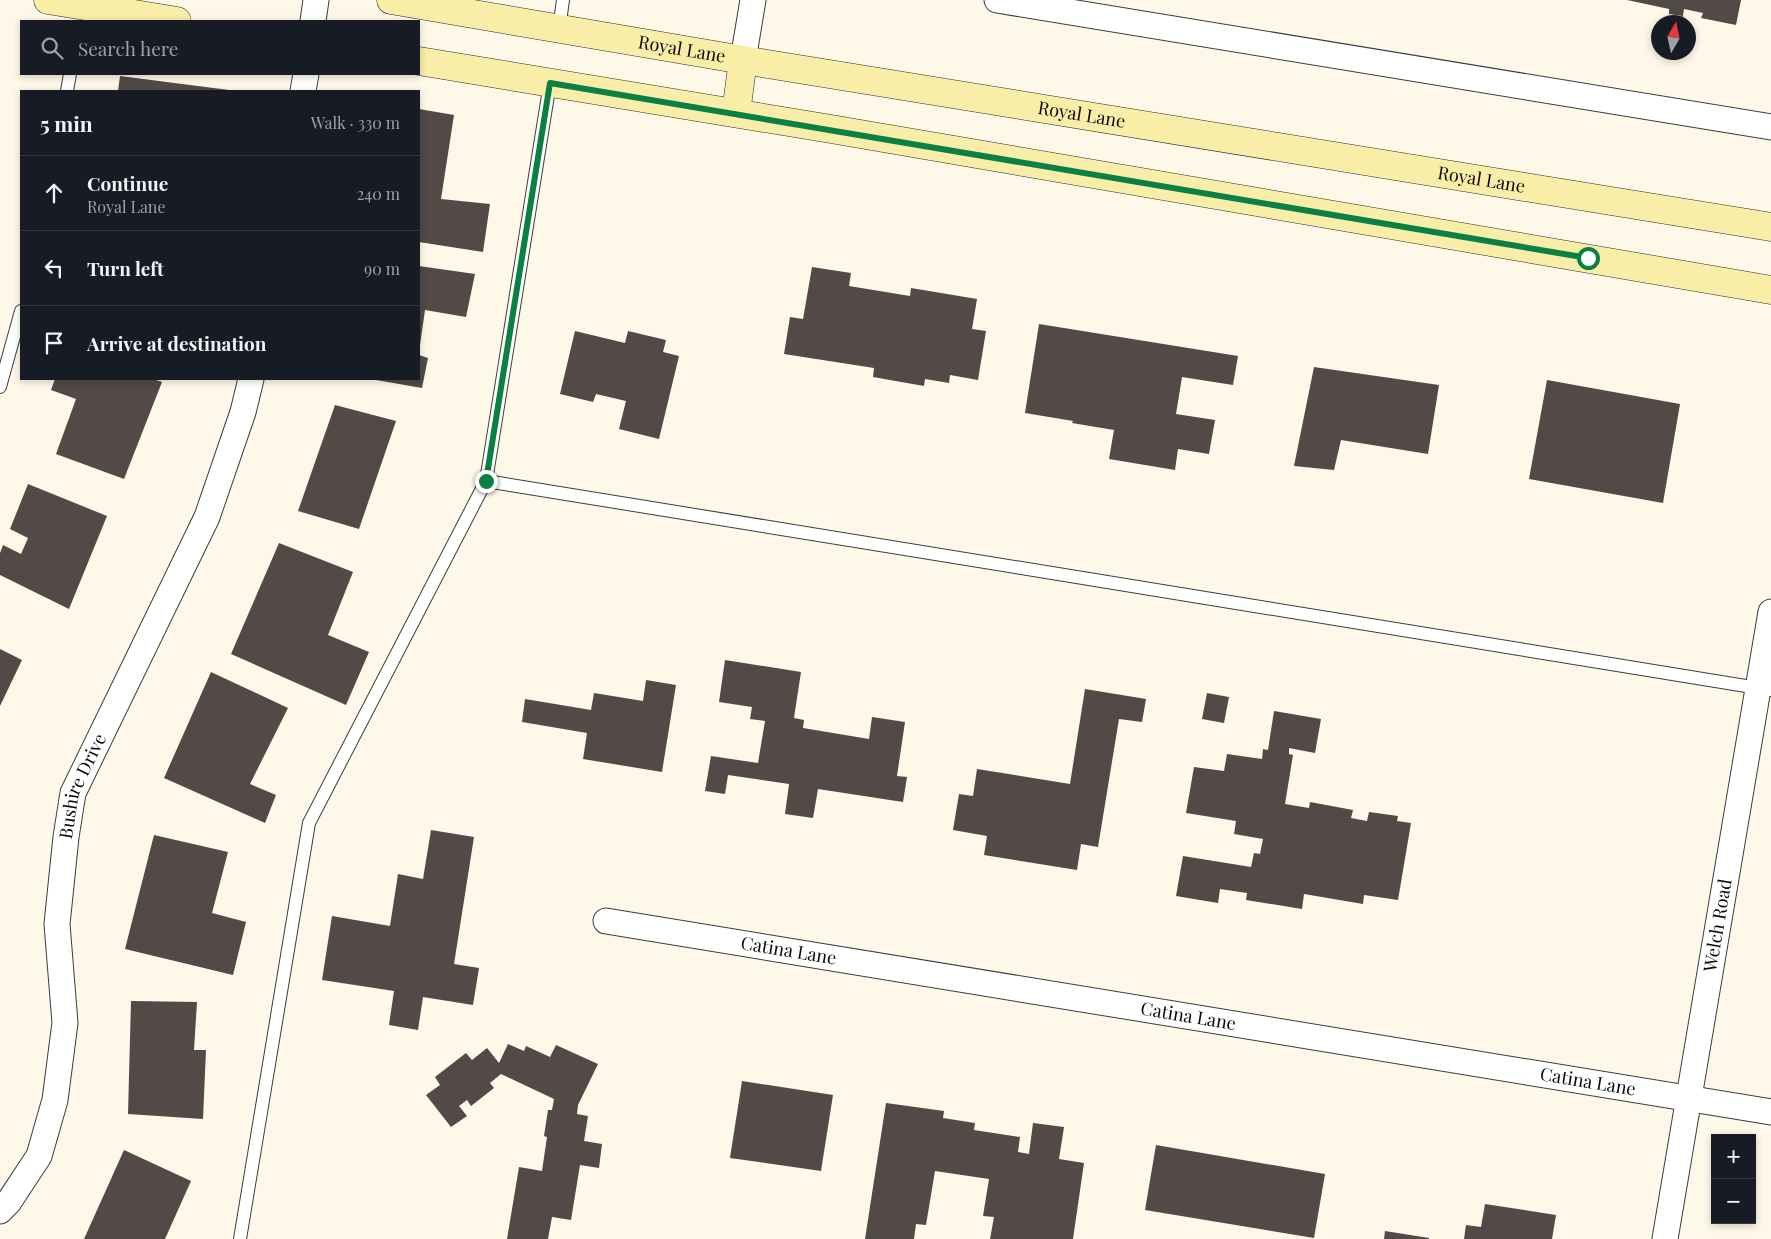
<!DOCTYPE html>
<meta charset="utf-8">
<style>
body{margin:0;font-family:"Playfair Display",serif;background:#20242c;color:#f1f3f6}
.controls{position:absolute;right:15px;bottom:15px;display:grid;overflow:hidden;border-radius:0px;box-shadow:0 2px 8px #0003}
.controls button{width:45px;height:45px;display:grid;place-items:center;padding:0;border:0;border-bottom:1px solid #363941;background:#171b24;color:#f1f3f6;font:25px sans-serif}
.compass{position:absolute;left:1651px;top:15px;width:45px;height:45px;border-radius:50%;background:#171b24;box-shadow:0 2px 8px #0003;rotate:9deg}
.stop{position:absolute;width:15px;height:15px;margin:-11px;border:4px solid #0b8043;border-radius:50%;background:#fff}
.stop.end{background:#0b8043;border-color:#fff;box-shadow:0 1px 5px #0008}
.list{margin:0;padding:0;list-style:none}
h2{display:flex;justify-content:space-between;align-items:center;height:65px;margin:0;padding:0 20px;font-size:21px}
h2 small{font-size:16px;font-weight:400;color:#9ea1a6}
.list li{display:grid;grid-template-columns:32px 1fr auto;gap:15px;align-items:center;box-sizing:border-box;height:75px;padding:0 20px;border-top:1px solid #363941}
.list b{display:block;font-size:19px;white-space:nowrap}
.list p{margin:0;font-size:16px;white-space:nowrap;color:#9ea1a6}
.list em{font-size:16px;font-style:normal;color:#9ea1a6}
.icon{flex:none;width:28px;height:28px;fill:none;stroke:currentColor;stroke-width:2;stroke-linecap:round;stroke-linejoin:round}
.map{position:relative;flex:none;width:1771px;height:1239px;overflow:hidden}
.search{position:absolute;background:#171b24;box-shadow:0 2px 8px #0003;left:20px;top:20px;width:400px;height:55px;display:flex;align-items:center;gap:12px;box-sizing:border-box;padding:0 18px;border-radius:0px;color:#9ea1a6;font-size:19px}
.panel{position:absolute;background:#171b24;box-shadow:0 2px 8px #0003;left:20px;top:90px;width:400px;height:290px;border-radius:0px}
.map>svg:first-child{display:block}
</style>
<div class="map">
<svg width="1771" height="1239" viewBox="0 0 1771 1239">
<rect width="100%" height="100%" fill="#fdf8e7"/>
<g fill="#514a47">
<path d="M1627 0H1741L1736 25 1701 18 1703 13 1684 9 1683 16 1669 14V9Z"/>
<path d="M120 76 229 90V91H118Z"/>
<path d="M419 109 454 115 441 199 490 204 483 252 419 242Z"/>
<path d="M419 266 475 274 466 317 425 310 420 345Z"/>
<path d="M812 267 851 273 849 286 910 296 911 288 977 299 972 329 986 331 978 380 950 375 949 383 925 379 924 386 873 377 874 368 784 354 790 317 803 319Z"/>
<path d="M1039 324 1238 356 1233 385 1182 377 1176 414 1215 420 1209 454 1178 449 1175 470 1109 459 1114 430 1072 423 1073 421 1025 413Z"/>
<path d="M575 331 625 343 628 331 666 340 663 352 679 356 659 439 619 429 626 401 596 394 593 402 560 394Z"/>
<path d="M419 355 428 358 422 388 376 380 419 379Z"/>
<path d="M1314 367 1439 385 1428 454 1341 440 1334 470 1294 466Z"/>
<path d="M55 379H153L162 382 124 479 56 454 76 399 51 390Z"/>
<path d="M1547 380 1680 404 1663 503 1529 479Z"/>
<path d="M335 405 396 421 359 529 298 511Z"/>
<path d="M28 484 107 516 69 609 0 575V553L3 545 21 554 28 538 10 529Z"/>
<path d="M279 543 353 572 328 635 369 652 346 705 231 654Z"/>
<path d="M0 649 22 660 0 706Z"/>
<path d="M725 660 801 672 794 718 804 720 803 728 869 739 872 717 905 722 897 776 907 777 903 802 818 789 813 818 785 814 789 784 728 775 725 794 705 791 711 756 758 763 765 721 750 719 752 707 719 702Z"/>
<path d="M211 672 288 708 250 784 276 795 265 823 164 778Z"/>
<path d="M646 680 676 685 662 772 583 759 587 733 522 722 525 699 591 710 594 693 643 701Z"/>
<path d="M1085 689 1146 699 1142 722 1119 719 1098 847 1081 844 1077 870 984 855 987 836 953 830 959 794 973 796 977 769 1070 784Z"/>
<path d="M1207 693 1229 697 1224 723 1202 719Z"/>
<path d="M1274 711 1321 719 1315 753 1289 748V754L1293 755 1285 804 1309 808 1310 802 1353 810 1351 818 1367 821 1369 812 1398 816 1397 821 1411 823 1398 900 1364 895 1363 904 1304 894 1302 909 1246 900 1247 893 1220 889 1218 903 1176 896 1183 856 1251 867 1254 853 1260 854 1263 839 1234 834 1236 821 1186 813 1194 767 1224 771 1227 754 1262 759 1263 749 1268 750Z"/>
<path d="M431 830 474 837 454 964 479 968 473 1005 423 997 418 1030 389 1025 394 991 322 980 332 916 390 926 398 874 423 879Z"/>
<path d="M154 835 228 852 212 913 246 922 233 975 125 949Z"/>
<path d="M131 1001 197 1002 194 1050H206L203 1119 128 1114Z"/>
<path d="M508 1044 524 1051 526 1046 550 1057 556 1045 598 1064 578 1105 577 1114 588 1116 584 1141 602 1144 599 1168 580 1165 571 1220 552 1217 548 1239H507L519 1167 542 1171 547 1137 544 1136 548 1110H552L554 1099 501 1074 490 1083 494 1088 471 1106 467 1100 459 1106 467 1116 451 1127 426 1095 440 1085 435 1077 466 1053 472 1060 487 1048 499 1063Z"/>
<path d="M742 1081 833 1095 821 1171 730 1158Z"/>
<path d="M886 1103 944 1111 943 1118 975 1123 974 1130 1020 1137 1018 1152 1029 1154 1033 1123 1064 1127 1059 1159 1084 1163 1073 1239H990L994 1217 983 1216 989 1179 935 1171 926 1225 916 1224 914 1239H865Z"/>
<path d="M1156 1145 1325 1174 1314 1238 1145 1210Z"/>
<path d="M124 1150 191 1181 165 1239H84Z"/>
<path d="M1485 1204 1556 1215 1552 1239H1464L1466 1225 1481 1227Z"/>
<path d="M1385 1231 1429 1238V1239H1384Z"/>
</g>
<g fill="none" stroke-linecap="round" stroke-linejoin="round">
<g stroke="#3c3c3c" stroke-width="14">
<g id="service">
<path d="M559 29 563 0"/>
<path d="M67 91 70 74"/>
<path d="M0 387 21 311"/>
<path d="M486 481 1771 690"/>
<path d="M240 1239 309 823 486 481 550 83"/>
</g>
</g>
<g stroke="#3c3c3c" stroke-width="27">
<g id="minor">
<path d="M997 0 1771 127"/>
<path d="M313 21 316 0"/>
<path d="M743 60 753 0"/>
<path d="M303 91 306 74"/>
<path id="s1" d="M606 921 1771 1112"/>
<path id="s2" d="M0 1211 8 1203 39 1156 55 1100 65 1023 57 924 66 837 73 793 207 517 243 412 251 379"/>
<path id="s3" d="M1665 1239 1771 612"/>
</g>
</g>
<g stroke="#2b2b2b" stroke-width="29">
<g id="secondary">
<path d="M48 0 177 21"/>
<path id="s4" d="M391 0 743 60 1771 227"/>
<path d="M419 61 831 129 1771 290"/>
<path d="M736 113 743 60"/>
</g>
</g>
<use href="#service" stroke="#fff" stroke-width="12"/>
<use href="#minor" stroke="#fff" stroke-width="25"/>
<use href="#secondary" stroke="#f9eea7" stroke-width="28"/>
</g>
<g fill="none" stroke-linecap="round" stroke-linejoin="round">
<path stroke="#0b8043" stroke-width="6" d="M486 481 550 83 1588 258"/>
</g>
<g text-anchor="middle" stroke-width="5" stroke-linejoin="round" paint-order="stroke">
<g font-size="18" fill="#090909" stroke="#fff">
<text dy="6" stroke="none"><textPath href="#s4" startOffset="295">Royal Lane</textPath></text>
<text dy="6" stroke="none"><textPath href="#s4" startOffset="700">Royal Lane</textPath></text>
<text dy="6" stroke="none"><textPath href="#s4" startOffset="1105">Royal Lane</textPath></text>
<text dy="6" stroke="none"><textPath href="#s2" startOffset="444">Bushire Drive</textPath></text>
<text dy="6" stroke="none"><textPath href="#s3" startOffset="318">Welch Road</textPath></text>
<text dy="6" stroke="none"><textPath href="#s1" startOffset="185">Catina Lane</textPath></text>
<text dy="6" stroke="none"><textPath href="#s1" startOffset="590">Catina Lane</textPath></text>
<text dy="6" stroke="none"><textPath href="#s1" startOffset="995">Catina Lane</textPath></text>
</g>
</g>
</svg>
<div class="controls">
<button>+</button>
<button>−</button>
</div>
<svg class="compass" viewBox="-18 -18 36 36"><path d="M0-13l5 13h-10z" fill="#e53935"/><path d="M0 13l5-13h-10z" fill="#9ea1a6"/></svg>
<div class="stop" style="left:1588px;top:258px"></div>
<div class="stop end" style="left:486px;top:481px"></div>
<div class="search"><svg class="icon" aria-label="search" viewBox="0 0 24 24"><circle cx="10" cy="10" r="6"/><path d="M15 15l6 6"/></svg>Search here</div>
<section class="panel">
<h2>5 min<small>Walk · 330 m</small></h2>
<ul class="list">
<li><svg class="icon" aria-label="ahead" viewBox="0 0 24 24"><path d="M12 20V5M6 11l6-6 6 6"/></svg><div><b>Continue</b><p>Royal Lane</p></div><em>240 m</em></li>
<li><svg class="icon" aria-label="left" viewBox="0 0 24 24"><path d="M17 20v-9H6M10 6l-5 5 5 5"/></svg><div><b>Turn left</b></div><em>90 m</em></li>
<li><svg class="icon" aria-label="arrive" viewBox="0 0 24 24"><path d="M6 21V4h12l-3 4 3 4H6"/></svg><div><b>Arrive at destination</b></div></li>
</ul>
</section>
</div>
